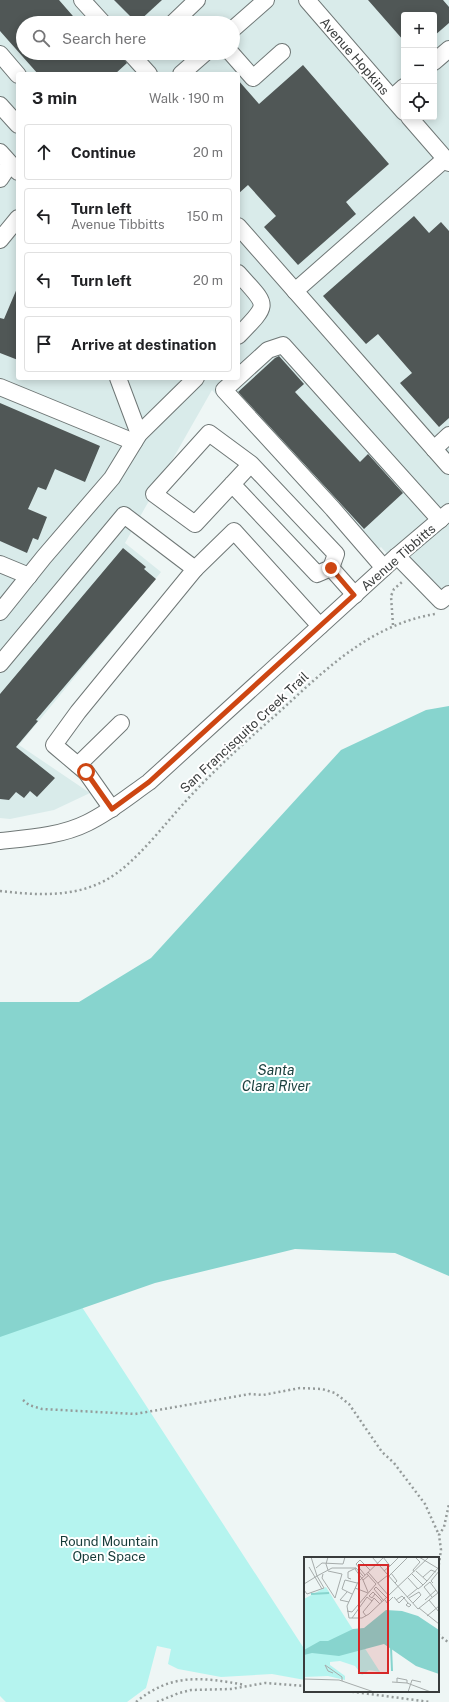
<!DOCTYPE html>
<meta charset="utf-8">
<style>
body{margin:0;font-family:"Public Sans",sans-serif;background:#f2f2f2;color:#202124}
.controls{position:absolute;right:12px;top:12px;display:grid;overflow:hidden;border-radius:4px;box-shadow:0 2px 10px #0003}
.controls button{width:36px;height:36px;display:grid;place-items:center;padding:0;border:0;border-bottom:1px solid #e0e0e0;background:#fff;color:#202124;font:20px sans-serif}
.stop{position:absolute;width:12px;height:12px;margin:-9px;border:3px solid #cd4612;border-radius:50%;background:#fff}
.stop.end{background:#cd4612;border-color:#fff;box-shadow:0 1px 4px #0008}
.list{margin:0;padding:0;list-style:none}
h2{display:flex;justify-content:space-between;align-items:center;height:52px;margin:0;padding:0 16px;font-size:17px}
h2 small{font-size:13px;font-weight:400;color:#757577}
.list li{display:grid;grid-template-columns:26px 1fr auto;gap:12px;align-items:center;box-sizing:border-box;height:56px;margin:0 8px 8px;padding:0 8px;border:1px solid #e0e0e0;border-radius:4px}
.list b{display:block;font-size:15px;white-space:nowrap}
.list p{margin:0;font-size:13px;white-space:nowrap;color:#757577}
.list em{font-size:13px;font-style:normal;color:#757577}
.icon{flex:none;width:22px;height:22px;fill:none;stroke:currentColor;stroke-width:2;stroke-linecap:round;stroke-linejoin:round}
.map{position:relative;flex:none;width:449px;height:1702px;overflow:hidden}
.search{position:absolute;background:#fff;box-shadow:0 2px 10px #0003;left:16px;top:16px;width:224px;height:44px;display:flex;align-items:center;gap:10px;box-sizing:border-box;padding:0 14px;border-radius:22px;color:#757577;font-size:15px}
.panel{position:absolute;background:#fff;box-shadow:0 2px 10px #0003;left:16px;top:72px;width:224px;height:308px;border-radius:4px}
.map>svg:first-child{display:block}
</style>
<div class="map">
<svg width="449" height="1702" viewBox="0 0 449 1702">
<rect width="100%" height="100%" fill="#eef6f5"/>
<path fill="#d9ebea" fill-rule="evenodd" d="M0 0H449V606H433L381 547 366 558 212 390 125 543 161 572 19 745 90 793 54 810 10 819 0 818ZM404 15H434V117H404ZM23 23H233V53H23ZM18 74H238V378H18Z"/>
<path fill="#b5f4ef" d="M0 1181 305 1650V1680L272 1674 221 1677 178 1669 168 1664 171 1649 157 1646 146 1688 127 1702H6L0 1696Z"/>
<path fill="#87d4ce" d="M449 706V1276L395 1253 295 1249 155 1283 0 1337V1002H79L151 958 341 750 426 710Z"/>
<g fill="#505756">
<path d="M0 0H59L79 23H23V53H121L127 63 115 74H38L0 31Z"/>
<path d="M114 0H162L137 23Z"/>
<path d="M368 0H443L449 7V23L434 36V15H404V41Z"/>
<path d="M303 65 389 164 346 202 356 214 298 265 264 227 276 216 248 185 238 194V80L259 104Z"/>
<path d="M414 216 429 233 441 222 449 231V418L439 427 400 383 412 373 378 334 366 344 323 296Z"/>
<path d="M18 286V360L0 353V318L4 319Z"/>
<path d="M279 356 304 384 295 392 360 462 368 454 403 493 364 529 238 392 275 358Z"/>
<path d="M0 403 100 446 85 482 55 469 46 490 38 487 28 509 47 517 38 540 33 538 27 553 0 541Z"/>
<path d="M123 548 146 567 144 569 156 579 36 720 38 721 16 747 55 778 37 797 30 791 24 798 16 792 9 800 0 799V694Z"/>
</g>
<g fill="none" stroke-linecap="round" stroke-linejoin="round">
<g stroke="#6f7776" stroke-width="18">
<g id="minor">
<path d="M82 0 103 23"/>
<path d="M307 0 404 112"/>
<path d="M173 23 197 0"/>
<path d="M233 29 266 0"/>
<path d="M130 53 149 74"/>
<path d="M231 53 253 78 282 52"/>
<path d="M0 54 18 75"/>
<path d="M434 62 449 49"/>
<path d="M181 74 205 53"/>
<path d="M392 98 404 87"/>
<path d="M0 105 18 125"/>
<path d="M409 117 449 163"/>
<path d="M0 152 18 172"/>
<path d="M0 179 10 164"/>
<path d="M238 226 449 466"/>
<path d="M0 240 18 218"/>
<path d="M238 273C268 307 271 302 238 336"/>
<path d="M295 291 445 159"/>
<path d="M118 378 139 434"/>
<path d="M0 387 134 442"/>
<path d="M434 449 449 435"/>
<path d="M232 484 317 574 331 568 336 554 251 464 209 433 154 494 195 524 251 464"/>
<path d="M397 556 441 601 449 594"/>
<path d="M0 564 29 576"/>
<path d="M331 568 355 595"/>
<path d="M384 568 333 509 224 390 268 350 283 345 440 520"/>
<path d="M195 569 234 531 320 626"/>
<path d="M0 612 44 557 112 478 139 434 196 378"/>
<path d="M0 664 124 515 195 569 78 712 54 745 86 772 112 809"/>
<path d="M78 765 121 723"/>
<path d="M0 841C29 838 61 836 87 823 110 812 129 796 149 782L397 556 449 512"/>
</g>
</g>
<g stroke="#959b9a" stroke-width="2.5" stroke-dasharray="2 3" stroke-linecap="butt">
<path d="M393 625 391 596 394 589 402 582"/>
<path d="M0 891C36 895 73 898 106 880 134 865 163 826 185 802 214 770 245 742 277 714 324 671 369 625 435 614"/>
<path d="M23 1400 29 1405 42 1409 135 1414 250 1394 263 1395 300 1388 322 1389 335 1393 349 1404 382 1452 394 1463 425 1504 439 1535"/>
<path d="M438 1570 441 1550 439 1535 444 1527 449 1504"/>
<path d="M438 1634 449 1643"/>
<path d="M347 1691 430 1702"/>
<path d="M136 1702C171 1673 202 1677 245 1685"/>
<path d="M157 1702 179 1693 191 1690 231 1689 265 1683 305 1686"/>
</g>
<use href="#minor" stroke="#fff" stroke-width="16"/>
</g>
<g fill="none" stroke-linecap="round" stroke-linejoin="round">
<path stroke="#cd4612" stroke-width="5" d="M86 772 112 809 149 782 354 595 331 568"/>
</g>
<g text-anchor="middle" stroke-width="4" stroke-linejoin="round" paint-order="stroke">
<g font-size="13" fill="#393c3c" stroke="#fff">
<text transform="translate(355 56) rotate(49)" y="5">Avenue Hopkins</text>
<text transform="translate(398 557) rotate(-41)" y="5">Avenue Tibbitts</text>
<text transform="translate(244 732) rotate(-43)" y="5">San Francisquito Creek Trail</text>
</g>
<g font-size="13" fill="#153a38" stroke="#fff">
<text x="109" y="1546">Round Mountain<tspan x="109" dy="15">Open Space</tspan></text>
</g>
<g font-size="14" font-style="italic" fill="#1c413f" stroke="#fff">
<text x="276" y="1075">Santa<tspan x="276" dy="16">Clara River</tspan></text>
</g>
</g>
<g transform="translate(304 1557)">
<rect width="135" height="135" fill="#eef6f5"/>
<path d="M22 30 37 54 76 115 65 113 58 118 51 109 36 104 26 105V108L41 119V123L24 119 0 120V42Z" fill="#b5f4ef"/>
<path d="M82 53 98 54 114 59 135 73V117L112 109 80 87 35 99 8 96 0 98V93L16 84H24L49 72 60 71Z" fill="#87d4ce"/>
<path fill="none" stroke="#87d4ce" stroke-width="2" d="M7 37 25 36M87 90 88 114"/>
<path fill="none" stroke="#a6acab" stroke-width="1" d="M24 0 22 7 24 13M68 0 114 52 135 35M79 0 86 9 80 14M80 0 54 25 43 49 45 61H58L65 57 125 0M115 0 135 12M86 9 95 0M5 10 18 32M12 11 18 6 39 7 41 0M51 12 59 23 65 18M112 14 123 24 134 11M64 15 85 39M110 15 109 13 116 5 111 0M87 16 93 24 91 26M19 17 18 21 31 41 38 17 24 14M108 17 119 28 123 24M61 18 52 7 56 3 66 13M85 19 104 0M119 20 127 13 132 15M104 21 114 32 119 28M47 22 44 21V15L52 11M59 23 64 35M74 26 84 18M129 26 127 24 135 14M0 27 13 19 7 0M51 31 64 36M0 33 3 37 20 31 13 19 28 11H52L59 19M43 35 36 43 45 45M48 37 38 32 41 23 53 26M71 37 68 41 65 39 69 35 77 43 78 45M90 40 95 46 101 40M103 40 114 31M128 40 120 30 126 25 134 36M105 41 115 35 117 38 109 46M81 43 83 46 89 40M92 43 98 39 100 41 104 46 107 48 105 50 102 48 104 46M121 43 132 33M125 43 135 55M68 44 70 41 76 47M80 44 70 32 72 30 83 41M115 51 135 67M43 54 48 55 72 27 63 17M123 59 135 49M48 61 63 40 68 44 59 55 62 59M29 116 24 114 21 108 38 120V124M0 122 35 123 70 135M88 125 103 126 127 135M93 125V121L103 123V126M104 135 108 123 117 125"/>
<path fill="#d62828" fill-opacity="0.15" stroke="#d62828" stroke-width="2" d="M55 8H84V116H55Z"/>
<rect width="135" height="135" fill="none" stroke="#393c3c" stroke-width="2"/>
</g>
</svg>
<div class="controls">
<button>+</button>
<button>−</button>
<button><svg class="icon" aria-label="locate" viewBox="0 0 24 24"><circle cx="12" cy="12" r="6"/><path d="M12 2v4M12 18v4M2 12h4M18 12h4"/></svg></button>
</div>
<div class="stop" style="left:86px;top:772px"></div>
<div class="stop end" style="left:331px;top:568px"></div>
<div class="search"><svg class="icon" aria-label="search" viewBox="0 0 24 24"><circle cx="10" cy="10" r="6"/><path d="M15 15l6 6"/></svg>Search here</div>
<section class="panel">
<h2>3 min<small>Walk · 190 m</small></h2>
<ul class="list">
<li><svg class="icon" aria-label="ahead" viewBox="0 0 24 24"><path d="M12 20V5M6 11l6-6 6 6"/></svg><div><b>Continue</b></div><em>20 m</em></li>
<li><svg class="icon" aria-label="left" viewBox="0 0 24 24"><path d="M17 20v-9H6M10 6l-5 5 5 5"/></svg><div><b>Turn left</b><p>Avenue Tibbitts</p></div><em>150 m</em></li>
<li><svg class="icon" aria-label="left" viewBox="0 0 24 24"><path d="M17 20v-9H6M10 6l-5 5 5 5"/></svg><div><b>Turn left</b></div><em>20 m</em></li>
<li><svg class="icon" aria-label="arrive" viewBox="0 0 24 24"><path d="M6 21V4h12l-3 4 3 4H6"/></svg><div><b>Arrive at destination</b></div></li>
</ul>
</section>
</div>
